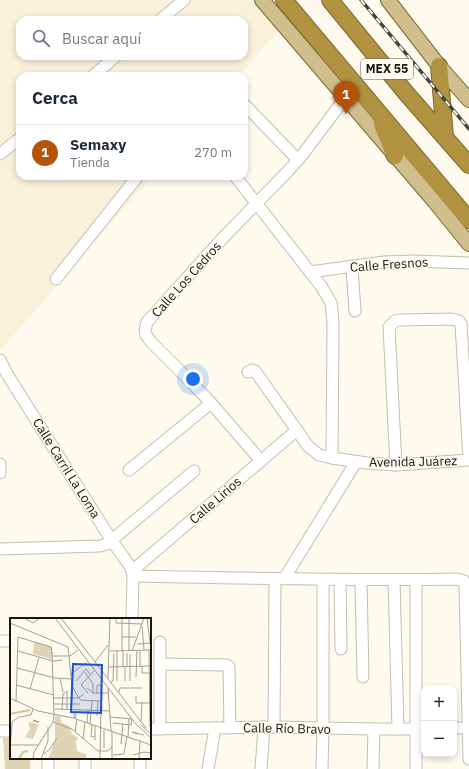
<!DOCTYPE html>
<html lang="es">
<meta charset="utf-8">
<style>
body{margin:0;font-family:"IBM Plex Sans",sans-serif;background:#f6f6f7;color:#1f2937}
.controls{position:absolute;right:12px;bottom:12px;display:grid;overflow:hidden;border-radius:8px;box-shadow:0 2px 6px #0003}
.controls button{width:36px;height:36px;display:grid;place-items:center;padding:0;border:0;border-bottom:1px solid #e0e1e3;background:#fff;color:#1f2937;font:20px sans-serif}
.you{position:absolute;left:193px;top:379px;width:14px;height:14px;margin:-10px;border:3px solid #fff;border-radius:50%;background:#1a73e8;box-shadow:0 0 0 6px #1a73e833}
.badge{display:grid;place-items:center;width:26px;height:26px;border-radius:50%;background:#b45309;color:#fff;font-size:13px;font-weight:700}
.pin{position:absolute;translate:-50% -33px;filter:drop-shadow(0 1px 2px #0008)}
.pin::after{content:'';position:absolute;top:21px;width:14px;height:12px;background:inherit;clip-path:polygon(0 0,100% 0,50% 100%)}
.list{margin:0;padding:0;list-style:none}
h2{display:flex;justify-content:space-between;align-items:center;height:52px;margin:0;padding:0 16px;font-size:17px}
h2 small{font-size:13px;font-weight:400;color:#747a83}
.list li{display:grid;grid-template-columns:26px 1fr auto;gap:12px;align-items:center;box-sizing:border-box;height:56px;padding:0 16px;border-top:1px solid #e0e1e3}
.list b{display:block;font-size:15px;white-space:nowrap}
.list p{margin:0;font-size:13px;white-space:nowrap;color:#747a83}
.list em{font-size:13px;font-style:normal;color:#747a83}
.icon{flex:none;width:22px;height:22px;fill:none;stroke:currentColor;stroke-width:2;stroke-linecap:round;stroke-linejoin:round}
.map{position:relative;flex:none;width:469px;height:769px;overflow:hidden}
.search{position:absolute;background:#fff;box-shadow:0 2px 6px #0003;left:16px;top:16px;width:232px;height:44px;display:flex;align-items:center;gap:10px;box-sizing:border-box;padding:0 14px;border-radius:12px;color:#747a83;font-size:15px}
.panel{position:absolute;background:#fff;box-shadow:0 2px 6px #0003;left:16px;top:72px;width:232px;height:108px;border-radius:12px}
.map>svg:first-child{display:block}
</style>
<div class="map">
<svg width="469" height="769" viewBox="0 0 469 769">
<rect width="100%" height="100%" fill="#fefaee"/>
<path fill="#faf1db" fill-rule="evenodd" d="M0 0H257L281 28 239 76H20V176H152L0 351ZM20 20H244V56H20Z"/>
<path fill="#e0d4b5" d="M3 738H11V758H30V769H5Z"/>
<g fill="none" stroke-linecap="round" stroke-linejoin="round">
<g stroke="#c3beb0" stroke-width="13">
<g id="minor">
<path d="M160 20 184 0"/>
<path d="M93 76 116 56"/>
<path d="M244 104 298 160"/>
<path d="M0 154 20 138"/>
<path d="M235 176 321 286 331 303 332 311 333 324 332 458"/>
<path d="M352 267 355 311"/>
<path d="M310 272 384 262 414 261 469 263"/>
<path d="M56 279 138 176"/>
<path d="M0 360 7 374 112 541 130 566 132 571 133 576 132 619"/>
<path d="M248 372 252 370 255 371 308 446 319 455 332 458 367 463 396 465 469 460"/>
<path d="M261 461 211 403 189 380 151 342 146 335 145 331 147 322 221 240 289 170 303 154 345 98"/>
<path d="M396 465 389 327 395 321 400 320 452 319 459 321 461 324 469 459"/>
<path d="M129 470 211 403"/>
<path d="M0 473V464"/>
<path d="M0 549 100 546 107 544 194 471"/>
<path d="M132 571 297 430"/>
<path d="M133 576C241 578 349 581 457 579L464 581 465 586 469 759"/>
<path d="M284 579 356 462"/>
<path d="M340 580 341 649"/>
<path d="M361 580 363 677"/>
<path d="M394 580 398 729"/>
<path d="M0 641H11"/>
<path d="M160 664 227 665 229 667V669L230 728"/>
<path d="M274 727 275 579"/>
<path d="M454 728H469"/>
<path d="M150 729 274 727 374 729H424"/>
<path d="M160 729V642"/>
<path d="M0 731H11"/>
<path d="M85 758V769"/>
<path d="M48 769V758"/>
<path d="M140 769V758"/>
<path d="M208 769 215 728"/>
<path d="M261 769 264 727"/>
<path d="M322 769 323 728V580"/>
<path d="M373 769 374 729"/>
<path d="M416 769V580"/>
</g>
</g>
<g stroke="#7b6730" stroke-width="16">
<g id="major">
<path d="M262 0 435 202 469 244"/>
<path d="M388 0 439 66 469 100"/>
</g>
</g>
<g stroke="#7b6730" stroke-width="18">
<g id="highway">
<path d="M284 0 469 220"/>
<path d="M330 0 406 93 469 165"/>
<path d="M439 66 445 137"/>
<path d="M382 124 395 156"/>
</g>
</g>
<use href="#minor" stroke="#fff" stroke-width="11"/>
<use href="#major" stroke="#d0be8c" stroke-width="14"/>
<use href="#highway" stroke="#b09240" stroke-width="16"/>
<g stroke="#45433d" stroke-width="3.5">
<path id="rail" d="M361 0 469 129"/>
</g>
<use href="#rail" stroke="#fefaee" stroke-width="2" stroke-dasharray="6" stroke-linecap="butt"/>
</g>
<g text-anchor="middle" stroke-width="3" stroke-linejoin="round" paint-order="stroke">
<rect fill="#fefaee" stroke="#5d5a53" stroke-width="1" x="361" y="59" width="52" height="20" rx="3"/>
<g font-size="12" font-weight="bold" fill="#181611">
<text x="387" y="73">MEX 55</text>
</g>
<g font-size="13" fill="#181611" stroke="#fefaee">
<text transform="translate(389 264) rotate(-4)" y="5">Calle Fresnos</text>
<text transform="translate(186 279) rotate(-48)" y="5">Calle Los Cedros</text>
<text transform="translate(413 461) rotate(-1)" y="5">Avenida Juárez</text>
<text transform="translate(67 468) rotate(58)" y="5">Calle Carril La Loma</text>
<text transform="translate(215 500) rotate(-41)" y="5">Calle Lirios</text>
<text transform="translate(287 728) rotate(1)" y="5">Calle Río Bravo</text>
</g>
</g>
<g transform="translate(10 618)">
<rect width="141" height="141" fill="#fefaee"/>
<path d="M24 24 42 29V41L23 36ZM45 98H50L52 105 59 108 62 116 68 120 66 123 67 133 76 136 77 141H38L45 123ZM18 104 29 106 23 121 15 119 20 111Z" fill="#e0d4b5"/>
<path fill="none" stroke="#d8c494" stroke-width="2" d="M0 96 20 92M9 141 13 134 18 133"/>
<path fill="none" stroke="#a29f96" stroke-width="1" d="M14 0 23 5 30 0M45 0 125 105 141 120M51 0 136 110M106 0V5L132 6M137 0 141 32M0 5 58 29 62 68 70 82M132 8 134 32M112 19H126M127 26 140 25M139 32 140 109M8 33 43 43 52 42M100 33 141 32M107 33V63M112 33V0M113 33V49M119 33V0M122 33 134 0M130 33V49M42 34 44 97M120 36V63M43 38H60L68 32M85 44 98 27M117 48V35M132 48V55H140M99 49 140 48M7 50 45 60 61 61M75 54 83 66V75M61 56 77 44M126 59 127 33M50 60 53 74M98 60 100 0M66 63 76 51 81 57M115 63V49M101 64 103 63 104 35M6 67 44 77M77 70 83 75H98M98 70 101 113M20 71 29 39M109 74 110 70H132M78 75 71 67 84 53M87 76V67H91V76M126 78V85H141M0 80 28 93 63 100 141 127M44 80H68L74 76M70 82 91 83 90 141M6 84 8 19 41 29 42 36M44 86H70M45 91 100 93M52 92 53 76 57 73V92M61 92 62 75M87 98 88 83M100 99 122 101M64 100V94H66V99H64M23 103 29 104 23 102M131 103 132 85M43 104 62 111 88 133H98L102 129M77 105 78 92M103 105 121 107 122 101M80 106 82 83M82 107 81 119 85 118M131 107 141 116M94 112V130M65 114 67 101M128 116 122 114 134 117M118 119 119 101M73 121 75 104M85 122V108M111 126 113 106M0 127H28M0 132 2 104 9 99 21 97 23 91M34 136 40 131 47 120M103 137 114 136 117 118M123 137 134 134 141 135M23 141 24 134 43 104 44 97M31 141 38 123V109M102 141V114M129 141 130 122"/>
<path fill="#1d4ed8" fill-opacity="0.15" stroke="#1d4ed8" stroke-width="2" d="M63 46 92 47 91 95 61 94Z"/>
<rect width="141" height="141" fill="none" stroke="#181611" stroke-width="2"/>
</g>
</svg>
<div class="controls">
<button>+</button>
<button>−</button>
</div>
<div class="you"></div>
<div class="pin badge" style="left:346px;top:114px">1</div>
<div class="search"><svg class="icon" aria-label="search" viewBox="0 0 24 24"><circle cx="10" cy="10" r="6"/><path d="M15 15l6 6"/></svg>Buscar aquí</div>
<section class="panel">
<h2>Cerca<small></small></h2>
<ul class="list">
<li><span class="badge">1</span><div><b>Semaxy</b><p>Tienda</p></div><em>270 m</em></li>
</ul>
</section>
</div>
